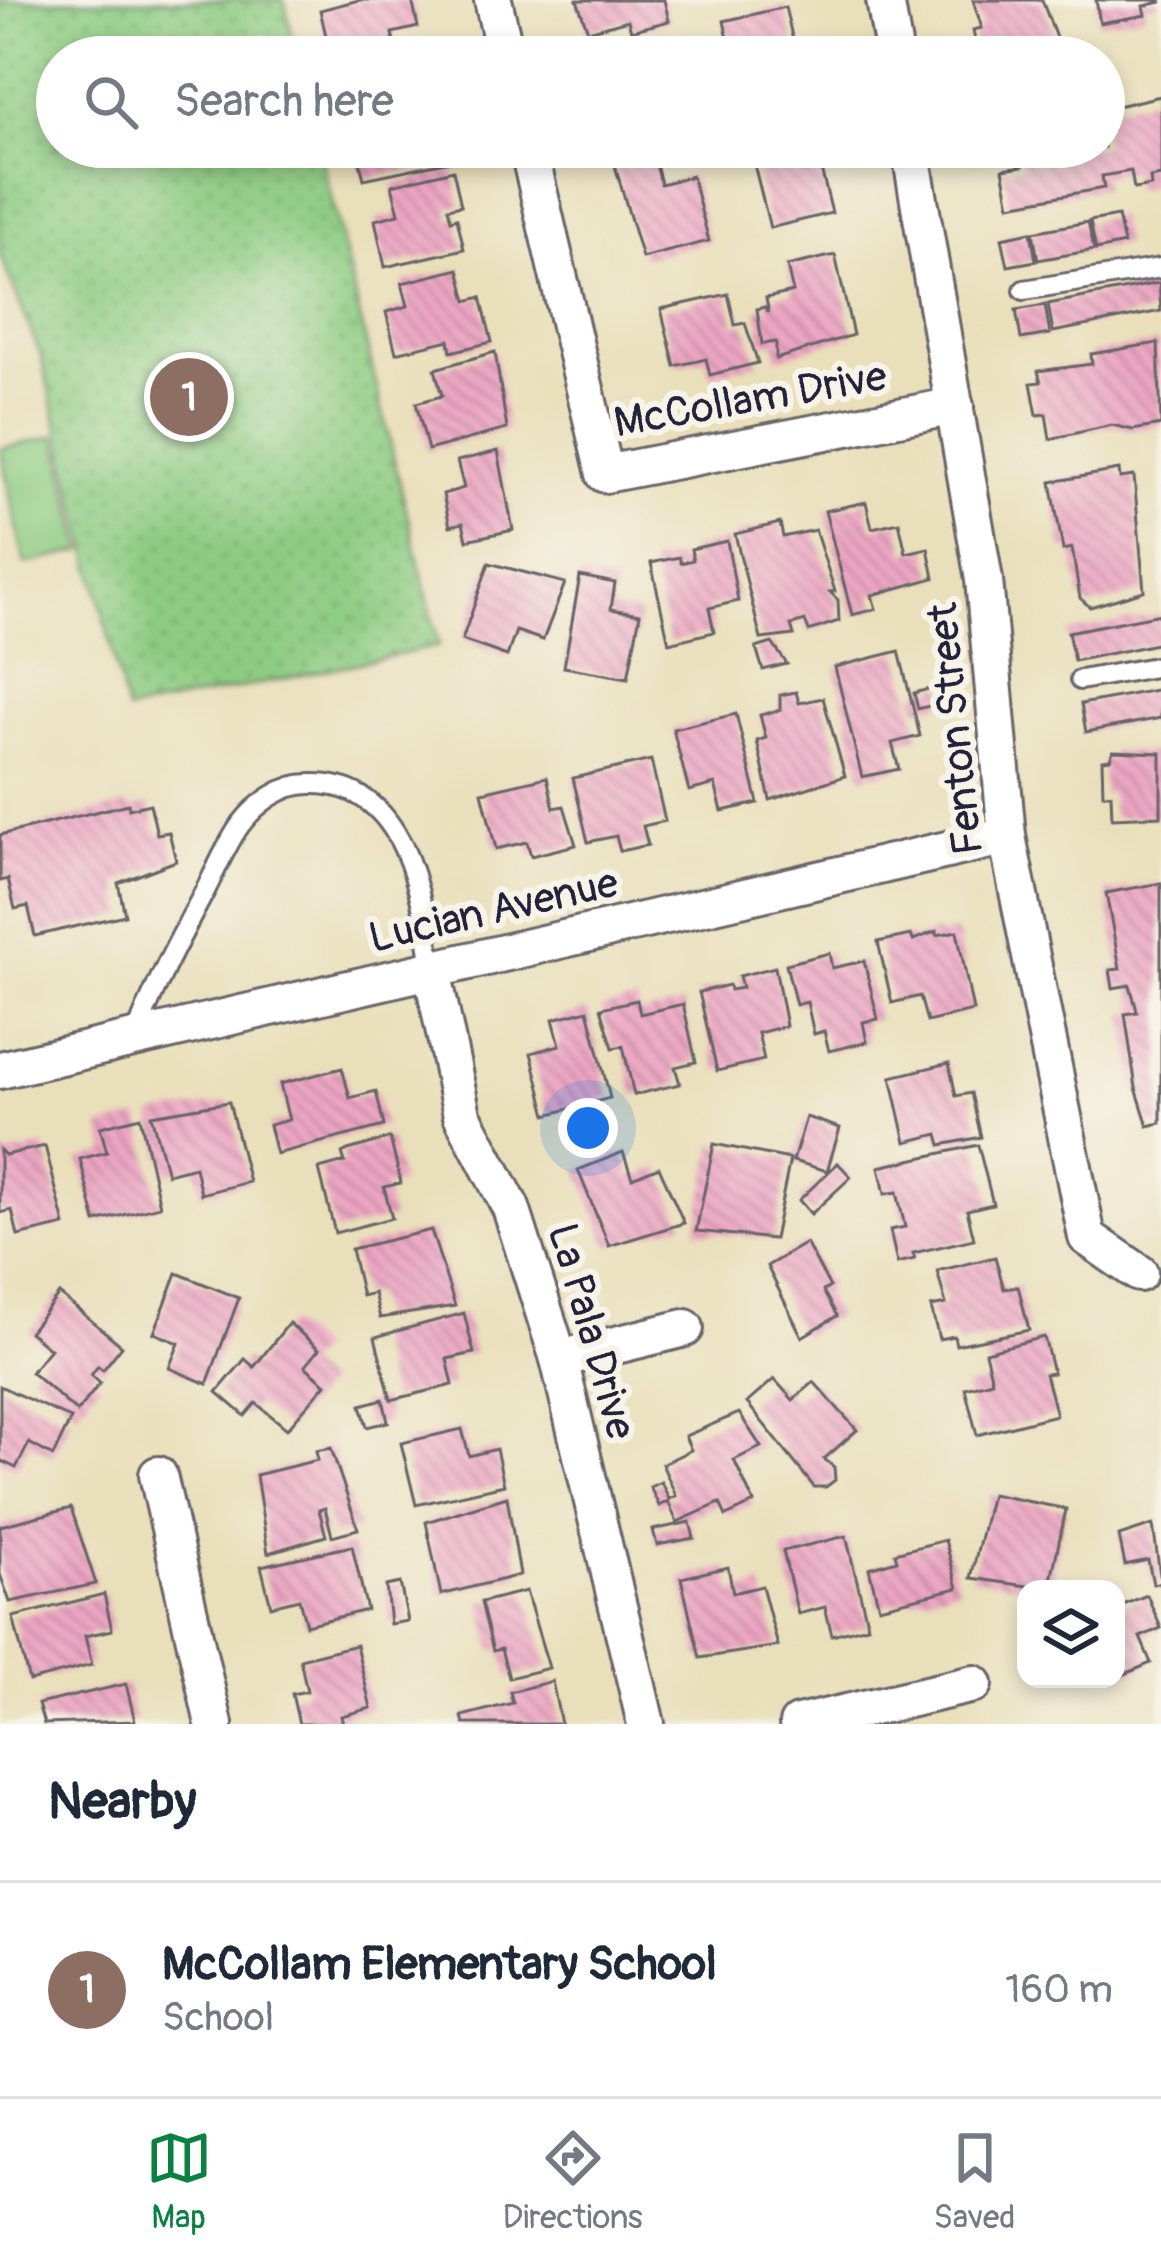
<!DOCTYPE html>
<style>
body{margin:0;font-family:Pangolin,sans-serif;background:#f6f6f7;color:#1f2937}
.controls{position:absolute;right:36px;bottom:36px;display:grid;overflow:hidden;border-radius:24px;box-shadow:0 6px 18px #0003}
.controls button{width:108px;height:108px;display:grid;place-items:center;padding:0;border:0;border-bottom:3px solid #e0e1e3;background:#fff;color:#1f2937;font:60px sans-serif}
.you{position:absolute;left:588px;top:1128px;width:42px;height:42px;margin:-30px;border:9px solid #fff;border-radius:50%;background:#1a73e8;box-shadow:0 0 0 18px #1a73e833}
.badge{display:grid;place-items:center;width:78px;height:78px;border-radius:50%;background:#0b8043;color:#fff;font-size:39px;font-weight:700}
.pin{position:absolute;translate:-50% -50%;border:6px solid #fff;box-shadow:0 3px 12px #0006}
.list{margin:0;padding:0;list-style:none}
h2{display:flex;justify-content:space-between;align-items:center;height:156px;margin:0;padding:0 48px;font-size:51px}
h2 small{font-size:39px;font-weight:400;color:#747a83}
.list li{display:grid;grid-template-columns:78px 1fr auto;gap:36px;align-items:center;box-sizing:border-box;height:216px;padding:0 48px;border-top:3px solid #e0e1e3}
.list b{display:block;font-size:45px;white-space:nowrap}
.list p{margin:0;font-size:39px;white-space:nowrap;color:#747a83}
.list em{font-size:39px;font-style:normal;color:#747a83}
.icon{flex:none;width:66px;height:66px;fill:none;stroke:currentColor;stroke-width:2;stroke-linecap:round;stroke-linejoin:round}
.map{position:relative;flex:none;width:1161px;height:1724px;overflow:hidden}
.search{position:absolute;background:#fff;box-shadow:0 6px 18px #0003;left:36px;right:36px;top:36px;height:132px;display:flex;align-items:center;gap:30px;box-sizing:border-box;padding:0 42px;border-radius:66px;color:#747a83;font-size:45px}
.sheet{height:372px;background:#fff}
nav{display:flex;justify-content:space-around;align-items:center;box-sizing:border-box;height:168px;border-top:3px solid #e0e1e3;background:#fff;font-size:33px;color:#747a83}
nav a{display:grid;justify-items:center;gap:6px}
nav .on{color:#0b8043}
.map>svg:first-child{display:block}
</style>
<div class="map">
<svg width="1161" height="1724" viewBox="0 0 1161 1724">
<defs>
<pattern id="grass-dots" width="8" height="8" patternUnits="userSpaceOnUse" patternTransform="scale(3)"><rect width="8" height="8" fill="#8dcc82"/><path d="M2 2h.1M6 6h.1" fill="none" stroke="#79af71" stroke-width="1.8" stroke-linecap="round"/></pattern>
<pattern id="building-back-hatch" width="6" height="6" patternUnits="userSpaceOnUse" patternTransform="scale(3)"><rect width="6" height="6" fill="#eda6c3"/><path d="M-1 5l2 2M0 0l6 6M5-1l2 2" fill="none" stroke="#c087a0"/></pattern>
</defs>
<rect width="100%" height="100%" fill="#f7f3e8"/>
<filter id="ink" filterUnits="userSpaceOnUse"><feTurbulence type="fractalNoise" baseFrequency=".00833" numOctaves="2"/><feDisplacementMap in="SourceGraphic" scale="24" xChannelSelector="R" yChannelSelector="G"/><feConvolveMatrix kernelMatrix="1 2 1 2 8 2 1 2 1" color-interpolation-filters="sRGB"/></filter>
<filter id="wash" filterUnits="userSpaceOnUse"><feTurbulence type="fractalNoise" baseFrequency=".004" numOctaves="4" result="noise"/><feDisplacementMap in="SourceGraphic" scale="48" xChannelSelector="R" yChannelSelector="G"/><feGaussianBlur stdDeviation="2.7" result="paint"/><feColorMatrix in="noise" values="0 0 0 0 0 0 0 0 0 0 0 0 0 0 0 0 0 1.4 0 .05"/><feComposite in="paint" operator="in"/></filter>
<g filter="url(#wash)">
<rect width="100%" height="100%" fill="#e9dfba"/>
<path fill="url(#grass-dots)" stroke="#58775e" stroke-width="3" d="M0 0H284L297 57H57V147H319L439 646 127 712 41 356 0 255Z"/>
<path fill="#8dcc82" stroke="#58775e" stroke-width="3" d="M56 436 83 551 25 564 0 449Z"/>
<g id="blocks">
<g fill="url(#building-back-hatch)">
<path d="M359 0H412L418 27 392 33 398 57H331L320 10Z"/>
<path d="M577 0H664L669 21 631 31 628 20 588 31Z"/>
<path d="M973 0H1042L1063 57H978L973 30 982 28Z"/>
<path d="M1096 0H1161V2L1144 6 1146 15 1100 23Z"/>
<path d="M785 7 797 57H732L724 21Z"/>
<path d="M661 35 666 57H599L598 51Z"/>
<path d="M1161 96V176L1150 178 1151 186 1134 189 1131 171 1102 176 1104 188 1010 205 1003 169 1023 166 1020 147H1104V109Z"/>
<path d="M356 147H447L450 161 364 179Z"/>
<path d="M787 147H827L817 153 832 213 770 228 754 164 789 156Z"/>
<path d="M653 152 661 184 692 176 709 241 642 258 613 159Z"/>
<path d="M453 170 461 205 448 208 451 220 457 218 464 249 385 267 375 220 399 214 392 185Z"/>
<path d="M1118 216 1124 244 1096 250 1090 221Z"/>
<path d="M1088 222 1094 250 1038 260 1033 232Z"/>
<path d="M1031 232 1036 261 1008 266 1002 238Z"/>
<path d="M835 255 853 335 776 359V342L762 344 757 309 765 307 769 313 766 298 793 292 787 266Z"/>
<path d="M459 269 467 301 481 297 492 342 451 352 449 340 396 353 386 312 408 306 402 283Z"/>
<path d="M1159 283 1161 311 1053 332 1048 304Z"/>
<path d="M728 294 735 325 745 323 758 363 710 375 706 359 675 366 661 309Z"/>
<path d="M1045 305 1050 334 1021 339 1016 310Z"/>
<path d="M1158 343 1161 425 1133 430 1112 425 1050 439 1046 414 1037 415 1031 383 1041 382 1038 371 1092 364 1091 354Z"/>
<path d="M495 352 507 429 428 450 416 403 442 396 435 369Z"/>
<path d="M498 451 513 530 467 540 463 523 450 526 443 494 464 488 457 461Z"/>
<path d="M1119 470 1120 478 1134 476 1144 591 1090 607 1080 598 1072 548 1063 550 1051 482Z"/>
<path d="M866 502 872 528 899 522 906 553 928 548 934 578 872 595 876 609 852 615 825 511Z"/>
<path d="M780 523 783 537 815 530 835 591 830 592 838 600 839 621 809 631 805 621 791 625 794 635 761 639 735 534Z"/>
<path d="M727 541 738 601 709 608 714 632 669 643 651 563 679 557 681 563 693 560 691 549Z"/>
<path d="M489 563 565 583 543 640 516 631 507 656 462 640Z"/>
<path d="M580 576 615 583 611 609 640 614 628 678 564 667Z"/>
<path d="M1161 614V643L1074 661 1068 632Z"/>
<path d="M772 643 787 664 763 670 756 648Z"/>
<path d="M899 651 920 736 892 743 899 769 862 777 835 667Z"/>
<path d="M943 685 948 701 918 709 914 693Z"/>
<path d="M1161 689V718L1086 732 1081 704Z"/>
<path d="M796 692 799 703 823 698 845 776 770 800 757 741 766 738 760 715 780 710V695Z"/>
<path d="M736 714 758 803 722 811 715 784 689 791 673 729Z"/>
<path d="M1113 751 1161 753V816L1112 818 1111 794H1103L1102 760 1110 759Z"/>
<path d="M651 760 665 821 643 826 648 845 620 851 616 836 588 842 573 778Z"/>
<path d="M547 777 554 808 564 806 576 845 531 856 527 842 496 849 482 792Z"/>
<path d="M128 804 129 809 150 804 157 834 169 832 176 861 118 883 125 915 35 936 28 906 15 909 8 879 0 881V835Z"/>
<path d="M1161 883V1123L1148 1126 1136 1088 1125 1014 1137 1012 1136 1007 1130 985 1113 988 1110 970 1120 969 1106 893Z"/>
<path d="M937 931V935L957 931 973 1011 927 1022 920 996 892 1003 878 942 911 935 913 940Z"/>
<path d="M829 953 832 968 864 961 878 1019 863 1022 867 1042 829 1051 824 1031 814 1034 807 1002 796 1005 786 964Z"/>
<path d="M775 967 786 1026 758 1033 764 1060 717 1071 699 992 729 985 730 990 742 988 739 976Z"/>
<path d="M637 1000 640 1014 683 1004 696 1062 675 1067 680 1084 634 1095 623 1046 613 1048 601 1008Z"/>
<path d="M588 1010 610 1098 547 1115 531 1053 560 1045 553 1019Z"/>
<path d="M949 1063 956 1096 971 1093 981 1137 941 1145 938 1134 906 1142 891 1077Z"/>
<path d="M342 1068 350 1098 376 1091 384 1126 276 1154 269 1125 289 1120 280 1084Z"/>
<path d="M229 1102 249 1182 201 1194 195 1167 167 1174 151 1115Z"/>
<path d="M140 1117 160 1206 96 1222 80 1159 107 1152 100 1127Z"/>
<path d="M806 1117 840 1128 827 1171 793 1161Z"/>
<path d="M390 1138 401 1183 384 1187 392 1218 335 1233 319 1169 345 1162 342 1153 348 1150Z"/>
<path d="M714 1144 790 1159 774 1239 696 1231Z"/>
<path d="M978 1145 993 1204 967 1210 974 1239 913 1253 915 1259 897 1263 890 1230 905 1227 897 1192 885 1194 879 1167Z"/>
<path d="M45 1146 65 1225 18 1236 12 1210 0 1213V1150L5 1155Z"/>
<path d="M623 1152 632 1178 659 1167 684 1223 609 1246 578 1170Z"/>
<path d="M838 1163 851 1177 811 1214 799 1200Z"/>
<path d="M431 1230 455 1306 380 1318 374 1293 362 1296 351 1249Z"/>
<path d="M806 1243 830 1287 823 1291 837 1316 802 1337 767 1266Z"/>
<path d="M995 1257 1004 1289 1018 1286 1029 1330 956 1345 954 1336 939 1339 931 1307 946 1304 937 1271Z"/>
<path d="M177 1273 239 1298 207 1384 169 1368 179 1343 154 1333Z"/>
<path d="M59 1294 122 1346 103 1370 98 1366 91 1375 100 1383 77 1412 31 1372 50 1349 29 1332Z"/>
<path d="M464 1313 474 1353 447 1359 453 1385 391 1400 375 1337Z"/>
<path d="M289 1323 319 1349 305 1366 326 1384 287 1429 256 1403 245 1416 217 1392 245 1359 254 1367Z"/>
<path d="M1044 1337 1053 1373 1045 1374 1056 1415 977 1435 965 1388 992 1381 985 1352Z"/>
<path d="M774 1379 793 1400 814 1382 857 1430 824 1459 834 1467 835 1480 826 1487H814L747 1403Z"/>
<path d="M0 1386 71 1419 53 1456 29 1443 16 1468 0 1460Z"/>
<path d="M383 1399 388 1422 367 1427 361 1405Z"/>
<path d="M739 1413 761 1447 734 1460 754 1503 726 1516 720 1503 677 1522 668 1501 659 1506 650 1487 661 1482 669 1499 676 1496 662 1464 691 1450 685 1436Z"/>
<path d="M462 1429 469 1456 496 1449 504 1485 416 1505 401 1443Z"/>
<path d="M331 1448 358 1529 332 1536 325 1508 319 1510 326 1536 268 1553 256 1475 318 1460 316 1451Z"/>
<path d="M991 1494 1066 1509 1049 1589 971 1578Z"/>
<path d="M507 1497 520 1575 441 1595 426 1522Z"/>
<path d="M71 1508 96 1584 10 1602 0 1574V1526Z"/>
<path d="M690 1522 694 1538 657 1545 653 1530Z"/>
<path d="M1153 1525 1161 1582 1153 1584 1148 1560 1125 1565 1119 1536Z"/>
<path d="M846 1536 868 1626 832 1635 825 1607 798 1614 783 1551Z"/>
<path d="M945 1540 958 1588 879 1607 869 1568 897 1560 895 1553Z"/>
<path d="M352 1546 367 1610 306 1625 299 1599 271 1606 261 1566Z"/>
<path d="M728 1567 733 1593 762 1586 778 1646 700 1658 681 1578Z"/>
<path d="M400 1583 408 1621 390 1624 386 1586Z"/>
<path d="M526 1591 549 1668 509 1678 501 1649 493 1651 481 1602Z"/>
<path d="M104 1594 112 1630 85 1636 92 1665 29 1681 13 1617Z"/>
<path d="M1147 1595 1161 1628 1140 1637 1151 1663 1116 1678V1608Z"/>
<path d="M356 1645 371 1708 341 1716 343 1724H299L292 1694 307 1691 300 1659Z"/>
<path d="M552 1681 561 1724H464L462 1716 513 1703 510 1692Z"/>
<path d="M126 1684 135 1721 44 1724 38 1704Z"/>
</g>
</g>
</g>
<g filter="url(#ink)">
<use href="#blocks" fill-opacity="0" stroke="#686467" stroke-width="3"/>
<g fill="none" stroke-linecap="round" stroke-linejoin="round">
<g stroke="#686467" stroke-width="24">
<g id="lane">
<path d="M1024 290 1161 268"/>
<path d="M1080 680 1161 666"/>
<path d="M135 1038C154 986 180 938 206 889 217 868 227 843 241 824 257 803 283 784 310 784 406 781 423 896 432 970"/>
</g>
</g>
<g stroke="#686467" stroke-width="42">
<g id="street">
<path d="M493 0 506 57"/>
<path d="M885 0 895 57"/>
<path d="M528 147 605 474 955 406"/>
<path d="M910 147 984 580 1007 836 1087 1237 1139 1273"/>
<path d="M432 970 462 1115 511 1208 559 1359 646 1724"/>
<path d="M0 1070 1007 836"/>
<path d="M559 1359 685 1328"/>
<path d="M158 1475 214 1724"/>
<path d="M798 1724 974 1684"/>
</g>
</g>
<use href="#lane" stroke="#fff" stroke-width="18"/>
<use href="#street" stroke="#fff" stroke-width="36"/>
</g>
</g>
<g text-anchor="middle" stroke-width="12" stroke-linejoin="round" paint-order="stroke">
<g font-size="42" fill="#22223b" stroke="#f7f3e8">
<text transform="translate(750 398) rotate(-10)" y="15">McCollam Drive</text>
<text transform="translate(954 729) rotate(-96)" y="15">Fenton Street</text>
<text transform="translate(493 909) rotate(-13)" y="15">Lucian Avenue</text>
<text transform="translate(593 1331) rotate(74)" y="15">La Pala Drive</text>
</g>
</g>
</svg>
<div class="controls">
<button><svg class="icon" aria-label="layers" viewBox="0 0 24 24"><path d="M12 4l9 5-9 5-9-5zM3 14l9 5 9-5"/></svg></button>
</div>
<div class="you"></div>
<div class="pin badge" style="left:189px;top:397px;background:#8d6e63">1</div>
<div class="search"><svg class="icon" aria-label="search" viewBox="0 0 24 24"><circle cx="10" cy="10" r="6"/><path d="M15 15l6 6"/></svg>Search here</div>
</div>
<section class="sheet">
<h2>Nearby<small></small></h2>
<ul class="list">
<li><span class="badge" style="background:#8d6e63">1</span><div><b>McCollam Elementary School</b><p>School</p></div><em>160 m</em></li>
</ul>
</section>
<nav>
<a class="on"><svg class="icon" aria-label="map" viewBox="0 0 24 24"><path d="M3 6l6-2 6 2 6-2v14l-6 2-6-2-6 2zM9 4v14M15 6v14"/></svg>Map</a>
<a><svg class="icon" aria-label="directions" viewBox="0 0 24 24"><path d="M12 3l9 9-9 9-9-9zM9 14v-3h6M13 9l2 2-2 2"/></svg>Directions</a>
<a><svg class="icon" aria-label="saved" viewBox="0 0 24 24"><path d="M7 4h10v16l-5-4-5 4z"/></svg>Saved</a>
</nav>
